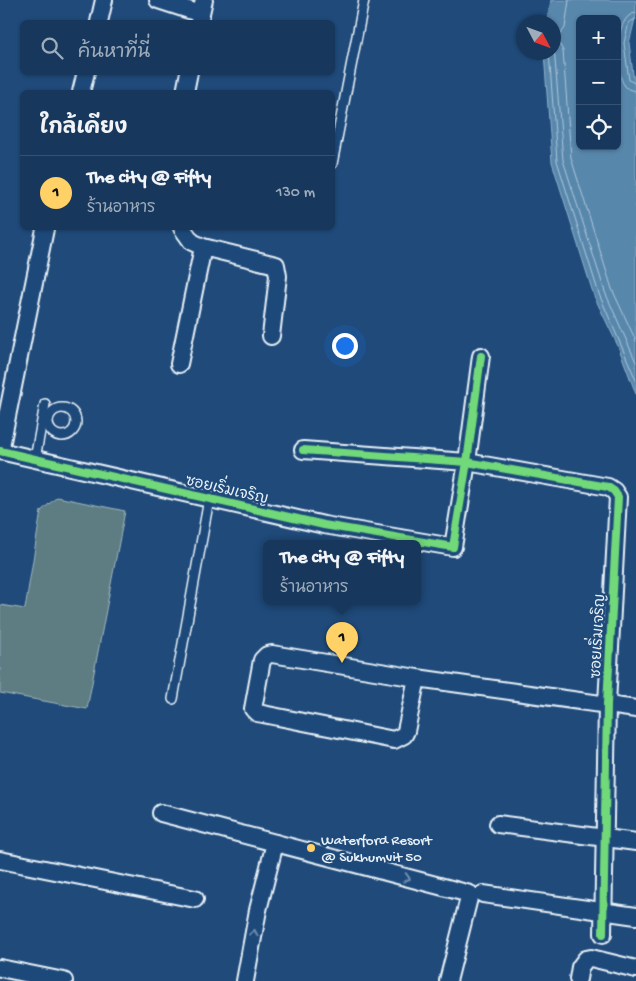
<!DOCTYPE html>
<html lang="th">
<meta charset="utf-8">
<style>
body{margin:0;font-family:"Gochi Hand","Playpen Sans Thai",sans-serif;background:#244365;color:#f1f3f6}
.controls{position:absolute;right:15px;top:15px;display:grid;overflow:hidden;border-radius:8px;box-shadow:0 1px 4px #0004}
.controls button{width:45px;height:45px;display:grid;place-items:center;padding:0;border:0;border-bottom:1px solid #365272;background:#17385c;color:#f1f3f6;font:25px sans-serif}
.compass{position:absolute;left:516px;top:15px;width:45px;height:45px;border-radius:50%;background:#17385c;box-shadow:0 1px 4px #0004;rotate:131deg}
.you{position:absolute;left:344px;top:345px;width:18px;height:18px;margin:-12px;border:4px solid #fff;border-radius:50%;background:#1a73e8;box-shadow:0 0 0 8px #1a73e833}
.badge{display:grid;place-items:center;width:32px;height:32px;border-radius:50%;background:#ffd166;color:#111;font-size:16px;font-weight:700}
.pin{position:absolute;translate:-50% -41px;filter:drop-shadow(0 1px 2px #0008)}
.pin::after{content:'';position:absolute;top:26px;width:18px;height:15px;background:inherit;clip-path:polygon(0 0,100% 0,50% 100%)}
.popup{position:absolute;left:263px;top:540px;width:158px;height:65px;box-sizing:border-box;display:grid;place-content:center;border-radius:8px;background:#17385c;filter:drop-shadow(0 1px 4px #0005);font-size:16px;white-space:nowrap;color:#9eacbb}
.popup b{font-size:19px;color:#f1f3f6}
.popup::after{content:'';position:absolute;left:50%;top:100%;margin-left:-10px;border:10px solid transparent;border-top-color:#17385c}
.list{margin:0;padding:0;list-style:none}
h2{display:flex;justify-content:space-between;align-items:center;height:65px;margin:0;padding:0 20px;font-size:21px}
h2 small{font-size:16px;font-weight:400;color:#9eacbb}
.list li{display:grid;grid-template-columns:32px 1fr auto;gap:15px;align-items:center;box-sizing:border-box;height:75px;padding:0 20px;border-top:1px solid #365272}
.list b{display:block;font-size:19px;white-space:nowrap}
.list p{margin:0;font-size:16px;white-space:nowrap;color:#9eacbb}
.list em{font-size:16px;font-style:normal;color:#9eacbb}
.icon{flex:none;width:28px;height:28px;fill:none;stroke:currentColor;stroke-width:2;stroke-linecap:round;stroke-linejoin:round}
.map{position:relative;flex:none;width:636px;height:981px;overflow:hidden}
.search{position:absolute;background:#17385c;box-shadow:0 1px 4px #0004;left:20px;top:20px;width:315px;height:55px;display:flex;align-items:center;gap:12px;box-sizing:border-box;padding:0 18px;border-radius:8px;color:#9eacbb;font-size:19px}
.panel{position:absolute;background:#17385c;box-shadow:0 1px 4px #0004;left:20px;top:90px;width:315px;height:140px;border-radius:8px}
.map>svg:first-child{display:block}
</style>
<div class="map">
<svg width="636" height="981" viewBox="0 0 636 981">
<rect width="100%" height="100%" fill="#1f4a7a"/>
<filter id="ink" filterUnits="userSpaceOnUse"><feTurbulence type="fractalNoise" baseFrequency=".02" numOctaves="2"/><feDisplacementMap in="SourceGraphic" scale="10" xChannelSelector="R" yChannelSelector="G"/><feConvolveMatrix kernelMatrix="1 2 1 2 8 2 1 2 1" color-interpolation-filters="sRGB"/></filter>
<g filter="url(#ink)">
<path fill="#5d7d82" stroke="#a2b7bd" d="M57 497 125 511 87 709 0 693V605L25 609 41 511Z"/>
<path fill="#5887ac" stroke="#92b1ca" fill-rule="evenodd" d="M551 0H636V15L629 43 636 97V394L618 346 594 296 552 162 544 53 554 52V22H547ZM580 19H617V146H580Z"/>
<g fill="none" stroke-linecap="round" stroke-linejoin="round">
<g stroke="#aec7da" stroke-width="1">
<path d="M569 0 565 28 557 39 563 51 571 158 612 289 636 341"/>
<path d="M636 13C613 14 615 75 625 86 628 90 632 90 636 91"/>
<path d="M636 19 629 22 624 43 629 80 636 84"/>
<path d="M554 47 563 160 605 292 636 362"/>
<path d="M549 52 557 161 599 294 636 380"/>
</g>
<g stroke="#e8f1f8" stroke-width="12">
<g id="lane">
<path d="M332 164 364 0"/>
<circle cx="62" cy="422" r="14"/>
<path d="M35 459 45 404"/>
<path d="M173 699 209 499"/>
</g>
</g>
<g stroke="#e8f1f8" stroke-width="20">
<g id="street">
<path d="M158 0 201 14"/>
<path d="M99 22 104 0"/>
<path d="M199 22 204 0"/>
<path d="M81 92 86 72"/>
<path d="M185 92 189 72"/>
<path d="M182 228 192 242 203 247 276 265 278 276 271 336"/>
<path d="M481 356 467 462 608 487 614 491 618 497 607 704 603 934"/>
<path d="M179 364 203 247"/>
<path d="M0 451 324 525 453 547 467 462 303 450"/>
<path d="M0 451 45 229"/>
<path d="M417 678 406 731 404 735 394 740 263 714 257 713 253 709 262 660 267 655 272 654 417 678 636 709"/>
<path d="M161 813 470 894 448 981"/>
<path d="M498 824 636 842"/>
<path d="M0 860 195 899"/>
<path d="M483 894 636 916"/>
<path d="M0 968 64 981"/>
<path d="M578 979 580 967 586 959 591 958 636 969"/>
<path d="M245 981 258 910 275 843"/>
</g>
</g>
<use href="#lane" stroke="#1f4a7a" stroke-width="9"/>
<use href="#street" stroke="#1f4a7a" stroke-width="16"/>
<g stroke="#1f4a7a" stroke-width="11">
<g id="cycleway">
<path d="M481 356 467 462 608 487 614 491 618 497 607 704 603 934"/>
<path d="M0 451 324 525 453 547 467 462 303 450"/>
</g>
</g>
<use href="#cycleway" stroke="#71d979" stroke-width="8"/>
</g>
<defs><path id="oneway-chevron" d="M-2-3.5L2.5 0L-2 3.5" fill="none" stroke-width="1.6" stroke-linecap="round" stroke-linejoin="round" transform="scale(1.25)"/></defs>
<g stroke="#6f8dac">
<use href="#oneway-chevron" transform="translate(407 878) rotate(15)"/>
<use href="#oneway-chevron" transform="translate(254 933) rotate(-79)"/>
</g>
</g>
<circle fill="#ffd166" stroke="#1f4a7a" stroke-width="2" cx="311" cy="848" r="5"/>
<g text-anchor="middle" stroke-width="4.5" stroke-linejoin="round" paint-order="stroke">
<g font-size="15" fill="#e8f1f8" stroke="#1f4a7a">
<text transform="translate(227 489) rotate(13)" y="5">ซอยเริ่มเจริญ</text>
<text transform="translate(597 636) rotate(-87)" y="5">ซอยเริ่มเจริญ</text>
</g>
<g font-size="15" fill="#e8f1f8" stroke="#1f4a7a" text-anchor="start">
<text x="321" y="844">Waterford Resort<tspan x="321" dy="17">@ Sukhumvit 50</tspan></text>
</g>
</g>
</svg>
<div class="controls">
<button>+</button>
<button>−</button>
<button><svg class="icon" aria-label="locate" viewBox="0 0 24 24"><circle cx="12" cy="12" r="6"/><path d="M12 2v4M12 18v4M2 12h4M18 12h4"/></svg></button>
</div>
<svg class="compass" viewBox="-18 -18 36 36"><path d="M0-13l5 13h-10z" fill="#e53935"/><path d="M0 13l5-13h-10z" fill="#9eacbb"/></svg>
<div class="you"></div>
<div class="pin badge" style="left:342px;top:663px">1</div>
<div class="popup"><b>The city @ Fifty</b>ร้านอาหาร</div>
<div class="search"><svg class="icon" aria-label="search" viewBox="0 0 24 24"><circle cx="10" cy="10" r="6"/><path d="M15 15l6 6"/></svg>ค้นหาที่นี่</div>
<section class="panel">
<h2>ใกล้เคียง<small></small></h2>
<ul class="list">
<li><span class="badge">1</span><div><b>The city @ Fifty</b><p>ร้านอาหาร</p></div><em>130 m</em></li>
</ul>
</section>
</div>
